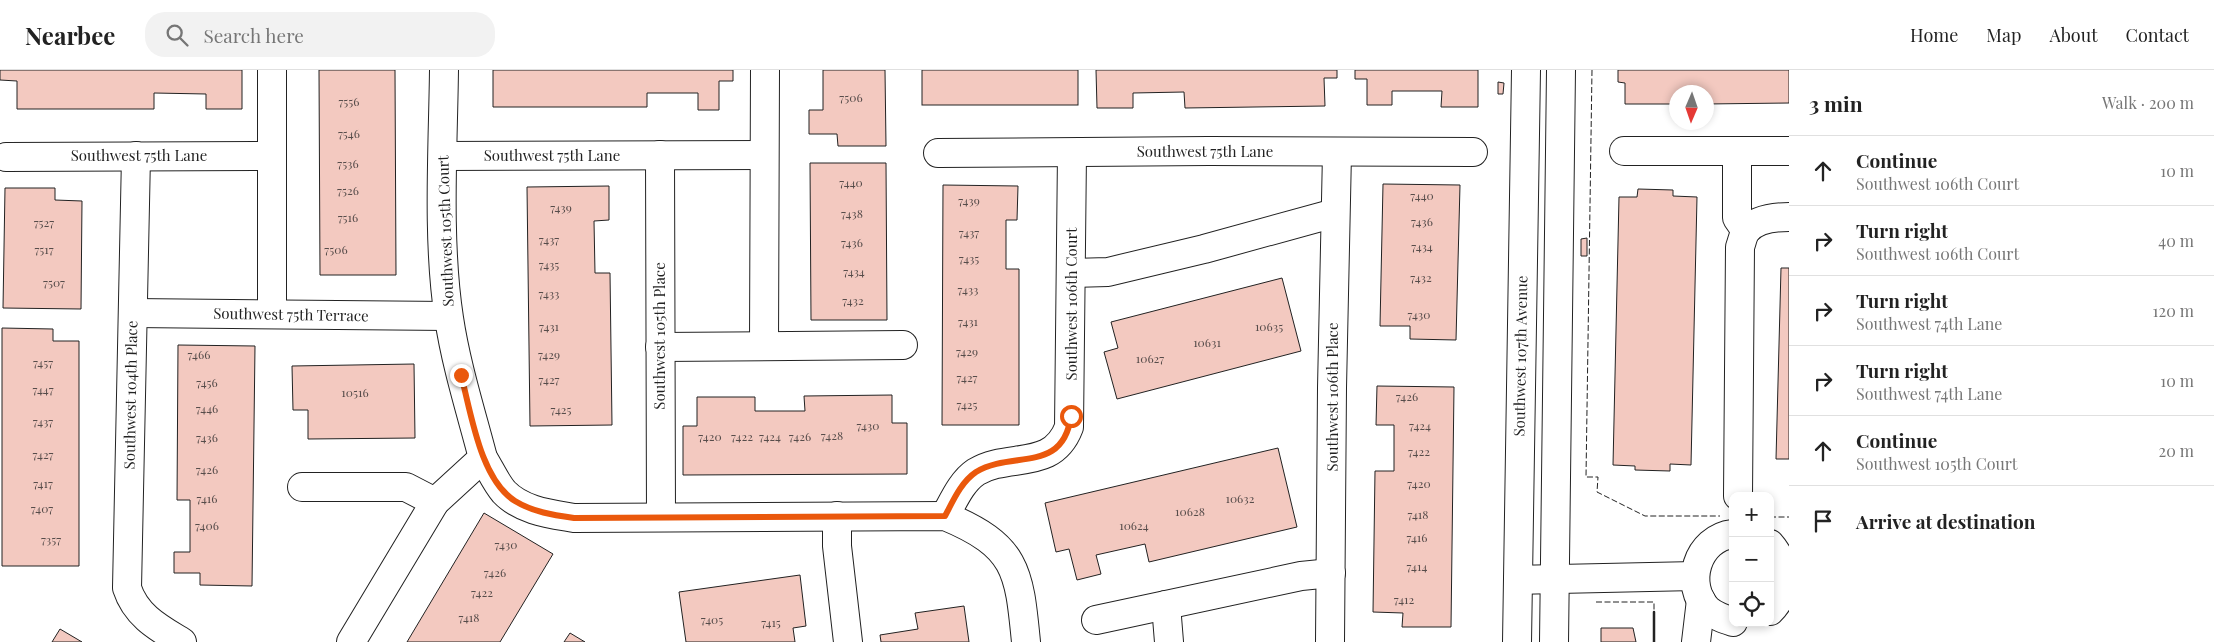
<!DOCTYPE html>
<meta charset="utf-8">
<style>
body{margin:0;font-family:"Playfair Display",serif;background:#f2f2f2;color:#222}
.controls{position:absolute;right:15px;bottom:15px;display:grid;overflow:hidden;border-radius:10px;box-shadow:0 2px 8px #0003}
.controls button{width:45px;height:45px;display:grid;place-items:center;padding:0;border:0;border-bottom:1px solid #e0e0e0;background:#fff;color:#222;font:25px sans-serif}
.compass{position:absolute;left:1669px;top:15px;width:45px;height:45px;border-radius:50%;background:#fff;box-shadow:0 2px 8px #0003;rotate:182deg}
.stop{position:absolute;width:15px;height:15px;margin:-11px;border:4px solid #ea580c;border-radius:50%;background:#fff}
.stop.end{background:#ea580c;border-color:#fff;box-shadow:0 1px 5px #0008}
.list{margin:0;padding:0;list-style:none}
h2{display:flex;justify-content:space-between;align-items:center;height:65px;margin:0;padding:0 20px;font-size:21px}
h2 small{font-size:16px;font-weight:400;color:#767676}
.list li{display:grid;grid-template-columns:32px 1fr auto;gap:15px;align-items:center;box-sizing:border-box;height:70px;padding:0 20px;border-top:1px solid #e0e0e0}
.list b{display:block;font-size:19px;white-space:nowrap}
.list p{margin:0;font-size:16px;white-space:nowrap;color:#767676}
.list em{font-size:16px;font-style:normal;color:#767676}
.icon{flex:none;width:28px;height:28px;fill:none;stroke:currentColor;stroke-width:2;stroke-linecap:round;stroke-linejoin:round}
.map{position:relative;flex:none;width:1789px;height:572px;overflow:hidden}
header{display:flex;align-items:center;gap:30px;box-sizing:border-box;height:70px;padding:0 25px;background:#fff;border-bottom:1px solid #e0e0e0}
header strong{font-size:24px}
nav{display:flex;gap:28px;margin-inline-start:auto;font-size:18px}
.search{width:350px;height:45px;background:#f2f2f2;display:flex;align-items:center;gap:12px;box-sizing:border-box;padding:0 18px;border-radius:20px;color:#767676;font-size:19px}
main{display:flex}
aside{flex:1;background:#fff}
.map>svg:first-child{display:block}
</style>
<header>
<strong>Nearbee</strong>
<div class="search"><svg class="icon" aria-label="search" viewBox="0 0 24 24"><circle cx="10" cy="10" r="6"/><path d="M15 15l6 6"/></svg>Search here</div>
<nav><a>Home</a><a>Map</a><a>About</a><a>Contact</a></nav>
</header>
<main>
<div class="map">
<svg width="1789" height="572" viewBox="0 0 1789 572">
<rect width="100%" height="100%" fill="#fff"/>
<g fill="#f3c9c0" stroke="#222">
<path d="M0 0H242V39H206V24L154 23V39H17V11L0 10Z"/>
<path d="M319 0H395L396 205H320Z"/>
<path d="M493 0H733V11H719V40H698V23H647V37H493Z"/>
<path d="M823 0H885L886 76H838L837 64H809V40H823Z"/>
<rect x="922" y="0" width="156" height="35"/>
<path d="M1096 0H1337V8H1324L1325 36 1185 38 1184 22 1133 23V38H1097Z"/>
<path d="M1355 0H1478V37H1441L1442 21H1392V35H1367V9H1355Z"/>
<path d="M1618 0H1789V33L1706 34V22H1676V34H1625V13L1618 12Z"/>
<path d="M1498 12 1504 13 1503 24H1498Z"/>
<path d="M810 93H886L887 250H811Z"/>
<path d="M1383 114 1460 115 1456 270 1410 269V256H1380Z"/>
<path d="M943 115 1018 116 1017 150H1006V199H1019V355H942Z"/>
<path d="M609 116V150L594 151 595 203H610L612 355 530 356 527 117Z"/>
<path d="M5 118H55V130L82 131 81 239 3 238Z"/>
<path d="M1638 119 1673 120V126L1697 127 1691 395 1670 394V401L1635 400V396L1613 395 1619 127H1637Z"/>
<path d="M1587 168V186H1581V169Z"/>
<path d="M1781 198H1789V389H1776Z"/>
<path d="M1282 208 1301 281 1117 329 1104 282 1118 278 1111 252Z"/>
<path d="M2 258 53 259V271H79V496H2Z"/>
<path d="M178 275 255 276 252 516 200 515V503H174V482H190V430H177Z"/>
<path d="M414 294 415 368 308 369V340H293L292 296Z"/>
<path d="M1377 316 1454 317 1451 557H1402L1403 543 1373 542 1375 401H1394V355H1376Z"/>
<path d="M892 325V353H907V404L683 405V356H697V327H755V341H805L804 326Z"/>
<path d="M1278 378 1297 457 1149 492 1145 474 1096 485 1101 504 1077 510 1069 479 1056 482 1045 433Z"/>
<path d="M484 443 553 484 500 572H407Z"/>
<path d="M800 505 806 556 793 558 795 572H686L679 522Z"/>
<path d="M964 536 969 572H881L880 565 918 559 915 543Z"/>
<path d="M1601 558H1633L1636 572H1601Z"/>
<path d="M60 559 82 572H52Z"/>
<path d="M570 563 585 572H564Z"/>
</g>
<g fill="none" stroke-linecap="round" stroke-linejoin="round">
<g stroke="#222" stroke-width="30">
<g id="minor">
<path d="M272 0V244"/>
<path d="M1624 81H1789"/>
<path d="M1737 81V148L1746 161"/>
<path d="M938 83 1209 81 1473 82"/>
<path d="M660 85 661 447"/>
<path d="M136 86 127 518C136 546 159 558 182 572"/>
<path d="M443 86 764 85"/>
<path d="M6 87 272 86"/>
<path d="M1072 203 1108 202 1204 179 1335 143"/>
<path d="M133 243 448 246"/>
<path d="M764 276 765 0"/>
<path d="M660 277 903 275"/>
<path d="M483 388C490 399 496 413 504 422 522 441 551 444 574 448L945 446C1017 476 1019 500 1026 572"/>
<path d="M302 417H406L435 432"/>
<path d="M1738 426 1740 177C1742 172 1743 165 1746 161 1756 149 1775 147 1789 147"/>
<path d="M837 446V476L848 572"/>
<path d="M945 446C953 432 961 412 976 402 1009 382 1052 402 1069 357L1072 83"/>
<path d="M1733 464C1697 468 1683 515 1708 540 1715 546 1724 549 1733 552"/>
<path d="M1770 474C1787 493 1789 523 1770 541"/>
<path d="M1518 510 1695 506"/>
<path d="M1166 535 1169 572"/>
<path d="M1096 550 1301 506 1331 503"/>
<path d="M351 572 435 432 483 388C471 342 456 295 449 248 437 170 443 79 444 0"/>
<path d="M1330 572 1332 318 1337 83"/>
<path d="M1696 572 1701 530"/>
</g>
</g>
<g stroke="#222" stroke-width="30">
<g id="major">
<path d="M1517 572 1526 0"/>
<path d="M1554 572 1561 0"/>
</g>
</g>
<use href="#minor" stroke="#fff" stroke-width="28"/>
<use href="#major" stroke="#fff" stroke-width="28"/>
<g stroke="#222" stroke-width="1" stroke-dasharray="6 2.5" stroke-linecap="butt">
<path d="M1592 0 1586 407H1598L1597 422 1645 446H1720"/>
<path d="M1770 447H1789"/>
<path d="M1596 532H1654V542"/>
</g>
<path stroke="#222" stroke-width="2.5" d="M1654 542V572"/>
</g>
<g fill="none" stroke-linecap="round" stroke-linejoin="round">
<path stroke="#ea580c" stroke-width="6" d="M461 305C471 342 480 409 515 431 533 442 553 445 574 448L945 446C953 431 961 412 976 402 1013 380 1063 404 1071 346"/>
</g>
<g text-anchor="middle" stroke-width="4" stroke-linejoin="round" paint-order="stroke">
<g font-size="12" fill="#564c4a">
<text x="851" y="32">7506</text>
<text x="349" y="36">7556</text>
<text x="349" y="68">7546</text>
<text x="348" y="98">7536</text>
<text x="851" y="117">7440</text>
<text x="348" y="125">7526</text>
<text x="1422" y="130">7440</text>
<text x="969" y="135">7439</text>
<text x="561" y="142">7439</text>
<text x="852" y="148">7438</text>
<text x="348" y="152">7516</text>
<text x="1422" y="156">7436</text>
<text x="44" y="157">7527</text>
<text x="969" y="167">7437</text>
<text x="549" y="174">7437</text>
<text x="852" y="177">7436</text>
<text x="1422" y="181">7434</text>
<text x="44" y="184">7517</text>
<text x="336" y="184">7506</text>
<text x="969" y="193">7435</text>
<text x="549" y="199">7435</text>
<text x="854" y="206">7434</text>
<text x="1421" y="212">7432</text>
<text x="54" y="217">7507</text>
<text x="968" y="224">7433</text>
<text x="549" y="228">7433</text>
<text x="853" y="235">7432</text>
<text x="1419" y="249">7430</text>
<text x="968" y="256">7431</text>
<text x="549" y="261">7431</text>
<text x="1269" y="261">10635</text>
<text x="1207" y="277">10631</text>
<text x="967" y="286">7429</text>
<text x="199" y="289">7466</text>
<text x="549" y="289">7429</text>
<text x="1150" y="293">10627</text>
<text x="43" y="297">7457</text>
<text x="967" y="312">7427</text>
<text x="549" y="314">7427</text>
<text x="207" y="317">7456</text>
<text x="43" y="324">7447</text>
<text x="355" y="327">10516</text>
<text x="1407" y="331">7426</text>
<text x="967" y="339">7425</text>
<text x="207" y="343">7446</text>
<text x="561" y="344">7425</text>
<text x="43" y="356">7437</text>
<text x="868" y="360">7430</text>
<text x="1420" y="360">7424</text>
<text x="832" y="370">7428</text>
<text x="710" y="371">7420</text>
<text x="742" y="371">7422</text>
<text x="770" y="371">7424</text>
<text x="800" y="371">7426</text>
<text x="207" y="372">7436</text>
<text x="1419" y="386">7422</text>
<text x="43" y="389">7427</text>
<text x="207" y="404">7426</text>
<text x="43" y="418">7417</text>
<text x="1419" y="418">7420</text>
<text x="207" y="433">7416</text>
<text x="1240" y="433">10632</text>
<text x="42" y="443">7407</text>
<text x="1190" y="446">10628</text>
<text x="1418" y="449">7418</text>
<text x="207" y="460">7406</text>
<text x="1134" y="460">10624</text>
<text x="1417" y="472">7416</text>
<text x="51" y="474">7357</text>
<text x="506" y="479">7430</text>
<text x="1417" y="501">7414</text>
<text x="495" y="507">7426</text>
<text x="482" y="527">7422</text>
<text x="1404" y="534">7412</text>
<text x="469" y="552">7418</text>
<text x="712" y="554">7405</text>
<text x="771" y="557">7415</text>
</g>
<g font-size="15" fill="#222" stroke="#fff">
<text x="1205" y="87">Southwest 75th Lane</text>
<text x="139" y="91">Southwest 75th Lane</text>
<text x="552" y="91">Southwest 75th Lane</text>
<text transform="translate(446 161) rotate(-92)" y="5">Southwest 105th Court</text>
<text transform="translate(1072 234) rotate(-90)" y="5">Southwest 106th Court</text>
<text transform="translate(291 245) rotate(1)" y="5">Southwest 75th Terrace</text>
<text transform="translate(660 266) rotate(-90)" y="5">Southwest 105th Place</text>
<text transform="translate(1521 286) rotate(-89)" y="5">Southwest 107th Avenue</text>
<text transform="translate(131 325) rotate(-89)" y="5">Southwest 104th Place</text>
<text transform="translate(1333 327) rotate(-90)" y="5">Southwest 106th Place</text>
</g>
</g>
</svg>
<div class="controls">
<button>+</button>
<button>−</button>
<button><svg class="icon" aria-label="locate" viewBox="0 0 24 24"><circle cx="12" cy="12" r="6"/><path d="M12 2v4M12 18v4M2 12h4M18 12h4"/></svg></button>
</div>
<svg class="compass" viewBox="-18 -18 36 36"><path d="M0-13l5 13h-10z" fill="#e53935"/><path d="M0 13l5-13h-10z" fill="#767676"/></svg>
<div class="stop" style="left:1071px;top:346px"></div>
<div class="stop end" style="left:461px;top:305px"></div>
</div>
<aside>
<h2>3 min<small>Walk · 200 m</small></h2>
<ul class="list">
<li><svg class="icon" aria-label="ahead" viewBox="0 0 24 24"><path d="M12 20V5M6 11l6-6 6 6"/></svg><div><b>Continue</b><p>Southwest 106th Court</p></div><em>10 m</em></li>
<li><svg class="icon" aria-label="right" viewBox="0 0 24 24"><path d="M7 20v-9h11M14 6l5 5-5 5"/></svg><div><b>Turn right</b><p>Southwest 106th Court</p></div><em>40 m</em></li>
<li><svg class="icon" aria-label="right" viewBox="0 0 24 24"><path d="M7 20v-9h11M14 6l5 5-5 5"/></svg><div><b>Turn right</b><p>Southwest 74th Lane</p></div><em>120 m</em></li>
<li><svg class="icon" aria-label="right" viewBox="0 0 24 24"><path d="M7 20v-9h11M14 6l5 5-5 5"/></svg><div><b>Turn right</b><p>Southwest 74th Lane</p></div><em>10 m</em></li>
<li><svg class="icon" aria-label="ahead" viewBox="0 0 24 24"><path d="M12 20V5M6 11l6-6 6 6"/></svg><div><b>Continue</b><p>Southwest 105th Court</p></div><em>20 m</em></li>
<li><svg class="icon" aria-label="arrive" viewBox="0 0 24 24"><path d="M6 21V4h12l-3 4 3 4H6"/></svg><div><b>Arrive at destination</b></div></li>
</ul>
</aside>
</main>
